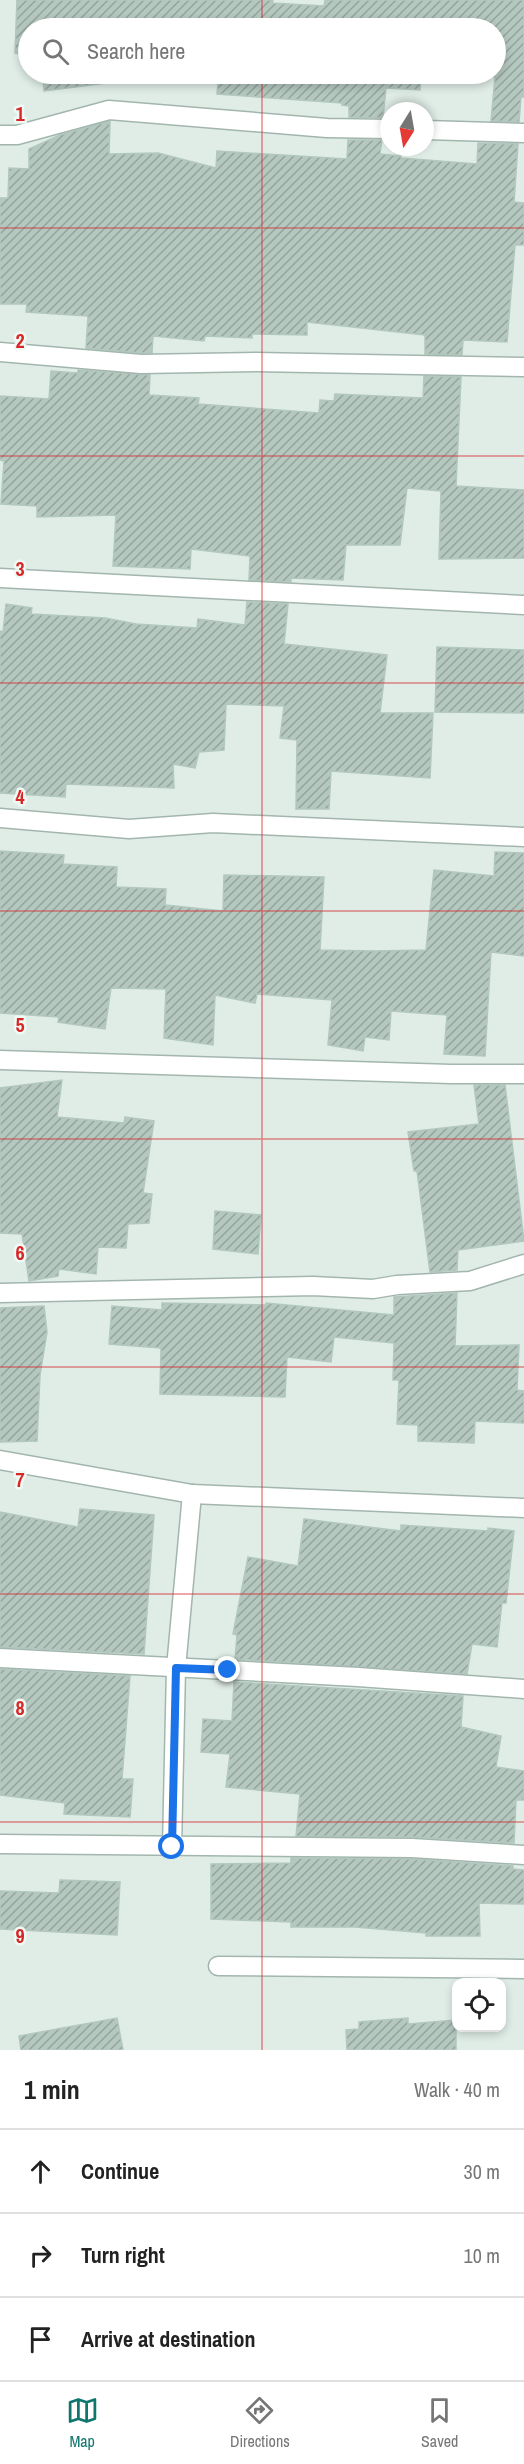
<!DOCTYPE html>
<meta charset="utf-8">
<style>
body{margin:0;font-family:"Archivo Narrow",sans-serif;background:#f6f6f6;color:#222}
.controls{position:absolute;right:18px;bottom:18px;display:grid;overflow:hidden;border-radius:12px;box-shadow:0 3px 9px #0003}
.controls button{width:54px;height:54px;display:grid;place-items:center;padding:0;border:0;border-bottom:2px solid #e0e0e0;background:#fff;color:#222;font:30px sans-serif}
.compass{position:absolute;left:380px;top:102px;width:54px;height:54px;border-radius:50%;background:#fff;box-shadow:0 3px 9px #0003;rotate:191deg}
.stop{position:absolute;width:18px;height:18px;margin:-14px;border:4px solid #1a73e8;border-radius:50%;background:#fff}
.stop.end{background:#1a73e8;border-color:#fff;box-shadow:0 2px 6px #0008}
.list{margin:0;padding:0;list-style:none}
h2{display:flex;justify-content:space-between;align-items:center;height:78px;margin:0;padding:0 24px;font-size:26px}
h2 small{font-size:20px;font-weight:400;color:#767676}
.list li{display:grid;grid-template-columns:39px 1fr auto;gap:18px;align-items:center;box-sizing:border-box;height:84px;padding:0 24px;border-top:2px solid #e0e0e0}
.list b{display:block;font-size:22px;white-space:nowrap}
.list em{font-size:20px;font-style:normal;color:#767676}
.icon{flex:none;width:33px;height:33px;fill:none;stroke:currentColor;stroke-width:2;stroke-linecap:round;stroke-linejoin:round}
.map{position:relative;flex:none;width:524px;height:2050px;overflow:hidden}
.search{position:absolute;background:#fff;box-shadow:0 3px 9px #0003;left:18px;right:18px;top:18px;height:66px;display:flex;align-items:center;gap:15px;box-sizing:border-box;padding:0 21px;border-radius:33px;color:#767676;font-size:22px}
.sheet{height:330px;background:#fff}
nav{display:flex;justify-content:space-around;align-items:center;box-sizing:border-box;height:84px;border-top:2px solid #e0e0e0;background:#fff;font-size:16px;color:#767676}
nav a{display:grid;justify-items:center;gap:3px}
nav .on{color:#0f766e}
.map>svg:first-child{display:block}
</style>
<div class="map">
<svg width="524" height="2050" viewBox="0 0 524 2050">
<defs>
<pattern id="building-hatch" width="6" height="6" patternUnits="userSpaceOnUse" patternTransform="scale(1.5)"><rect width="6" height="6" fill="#b5c8c0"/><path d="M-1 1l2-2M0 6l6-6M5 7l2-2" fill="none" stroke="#93a49d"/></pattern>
</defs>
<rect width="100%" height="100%" fill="#e0ede7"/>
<g fill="url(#building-hatch)" stroke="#b2c7be" stroke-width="1.5">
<path d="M17 0H273L272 3 324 6 325 0H524V97H521L519 122 491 121 495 77 477 74H495V28H28V55L15 53Z"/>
<path d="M43 74H178L44 91Z"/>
<path d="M211 74H421L420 90 386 88 383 118 349 117V106L342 105V103L217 94 218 82H214Z"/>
<path d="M110 121 109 154 158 153 216 168 217 151 347 159 348 140H382L380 154 401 156V158L477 164 478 143 518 144 514 202 524 203V245H515L507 342 463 340 462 355 425 354V335L307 322V335L252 334V338L205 336 204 341 153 336 152 353H141L86 348 88 316 26 312 27 304H0V198H8L9 168 29 169V149L60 135Z"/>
<path d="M78 370 150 375 149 395 199 398 198 404 319 413 320 400 334 401 335 394 423 398 424 376 461 377 456 486 524 490V558L439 559 441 491 407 488 400 545H346L343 580 291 578V582L249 580 250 556 191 549 190 569 113 566 116 515 37 517V506L1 504 4 461 0 460V396L49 399 51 371 78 373Z"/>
<path d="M247 602 288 604 284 644 387 655 380 713H433L430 778 331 771 329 809H296L297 740 280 738 284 706 226 704 224 750 199 752 195 768 173 764 174 788 66 784 65 797 0 793V631L3 632 6 604 32 608 31 614 105 618 136 624 197 628 198 619 245 625Z"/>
<path d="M437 647 524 650V713L435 712Z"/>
<path d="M0 851 64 855 63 864 117 867 116 887 166 889 165 905 223 911 224 875 324 877 320 950 374 951 426 950 434 870 494 876 495 852 524 853V956L491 952 485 1056 444 1054 447 1015 391 1011 389 1040 365 1037 363 1051 328 1045 332 1000 257 994 255 1003 215 995 213 1045 164 1038 166 989 111 988 105 1029 58 1022 59 1017 0 1013Z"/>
<path d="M62 1080 57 1117 124 1123 125 1117 154 1121 143 1193 152 1194 149 1223 128 1224 126 1248 98 1247 96 1274 59 1269 58 1276 29 1281 22 1234 0 1233V1088Z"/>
<path d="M474 1085H505L524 1241 458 1250 457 1270 430 1272 417 1171H414L408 1132 479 1124Z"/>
<path d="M215 1211 261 1215 258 1254 213 1249Z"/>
<path d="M457 1293 455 1346 519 1345 517 1390 524 1391V1423L475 1421 474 1443 418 1441V1425L397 1424 399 1380H393L394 1343 334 1337 331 1362 287 1357 285 1397 160 1394 161 1348 109 1344 112 1306 162 1310V1303L266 1305V1303L394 1315V1297Z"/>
<path d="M44 1306 47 1332 40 1375 37 1441 0 1442V1308Z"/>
<path d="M80 1509 154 1515 144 1654 0 1647V1512L78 1527Z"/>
<path d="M304 1519 401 1531V1525L488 1531V1528L514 1531 506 1603H502L497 1647 472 1644 467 1674 235 1659 237 1635 233 1634 248 1557 298 1566Z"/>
<path d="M0 1669 130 1676 122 1779H133L130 1817 64 1814 65 1803 0 1795Z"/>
<path d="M234 1682 463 1696 461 1727 501 1736 496 1767 524 1771V1800H516L514 1843 413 1837 296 1836 300 1794 226 1787 230 1754 201 1752 203 1719 232 1721Z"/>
<path d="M291 1858 412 1859 513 1866V1869L524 1870V1904L479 1903 480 1936H426V1933L355 1927H291V1922L211 1919V1864L291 1863Z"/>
<path d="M60 1880 120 1882 117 1935 0 1929V1891L59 1893Z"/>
<path d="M117 2018 123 2050H21L19 2036Z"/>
<path d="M408 2018V2024L456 2020V2050H347L346 2030 359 2029V2022Z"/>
</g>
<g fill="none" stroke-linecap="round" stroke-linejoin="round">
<g stroke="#a2b6ae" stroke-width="21">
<g id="minor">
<path d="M425 130 524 133"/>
<path d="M0 135H17L109 110 327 128 389 129"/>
<path d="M0 352 141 364 256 362 524 367"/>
<path d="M0 578 524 605"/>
<path d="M0 818 129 829 213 823 524 837"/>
<path d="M0 1060 451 1074H524"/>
<path d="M0 1293 313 1286 373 1289 397 1285 470 1281 524 1264"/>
<path d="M0 1460 192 1494 524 1508"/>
<path d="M0 1658 358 1677 524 1689"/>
<path d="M0 1844 412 1848 524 1855"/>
<path d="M172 1847 176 1668 192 1494"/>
<path d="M218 1966 524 1969"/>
</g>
</g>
<use href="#minor" stroke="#fff" stroke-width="18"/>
</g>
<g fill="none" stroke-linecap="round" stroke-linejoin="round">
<path stroke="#1a73e8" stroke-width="8" d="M172 1847 176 1668 228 1670"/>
</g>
<path fill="none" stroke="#d62828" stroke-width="1.5" stroke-opacity="0.55" d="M262 0V28M262 74V2050M0 228H524M0 456H524M0 683H524M0 911H524M0 1139H524M0 1367H524M0 1594H524M0 1822H524"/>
<g font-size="20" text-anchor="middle" font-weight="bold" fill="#d62828" stroke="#f1f9f5" stroke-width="5" stroke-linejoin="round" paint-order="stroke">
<text x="20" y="121">1</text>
<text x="20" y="348">2</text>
<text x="20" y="576">3</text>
<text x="20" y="804">4</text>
<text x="20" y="1032">5</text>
<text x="20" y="1260">6</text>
<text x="20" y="1487">7</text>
<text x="20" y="1715">8</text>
<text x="20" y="1943">9</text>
</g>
</svg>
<div class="controls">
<button><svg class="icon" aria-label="locate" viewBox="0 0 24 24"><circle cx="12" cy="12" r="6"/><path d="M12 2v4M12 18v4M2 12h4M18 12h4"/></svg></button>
</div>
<svg class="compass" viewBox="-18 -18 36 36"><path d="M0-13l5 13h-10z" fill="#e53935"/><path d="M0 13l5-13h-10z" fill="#767676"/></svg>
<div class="stop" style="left:172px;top:1847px"></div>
<div class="stop end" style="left:228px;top:1670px"></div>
<div class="search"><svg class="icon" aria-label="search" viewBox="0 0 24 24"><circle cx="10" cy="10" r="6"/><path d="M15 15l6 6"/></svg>Search here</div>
</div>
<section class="sheet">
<h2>1 min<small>Walk · 40 m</small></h2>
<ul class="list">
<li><svg class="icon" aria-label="ahead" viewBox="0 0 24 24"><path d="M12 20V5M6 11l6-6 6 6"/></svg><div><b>Continue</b></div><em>30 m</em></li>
<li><svg class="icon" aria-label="right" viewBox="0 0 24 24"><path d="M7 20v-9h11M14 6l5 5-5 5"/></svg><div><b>Turn right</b></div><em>10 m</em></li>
<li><svg class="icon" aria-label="arrive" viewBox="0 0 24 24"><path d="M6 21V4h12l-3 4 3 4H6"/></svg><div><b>Arrive at destination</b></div></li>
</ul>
</section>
<nav>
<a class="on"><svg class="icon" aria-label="map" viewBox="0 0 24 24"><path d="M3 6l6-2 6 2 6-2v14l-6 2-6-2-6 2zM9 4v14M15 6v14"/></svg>Map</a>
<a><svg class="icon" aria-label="directions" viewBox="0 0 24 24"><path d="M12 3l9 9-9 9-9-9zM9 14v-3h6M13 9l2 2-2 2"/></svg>Directions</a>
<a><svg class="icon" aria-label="saved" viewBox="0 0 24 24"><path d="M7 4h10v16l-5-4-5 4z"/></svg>Saved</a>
</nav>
